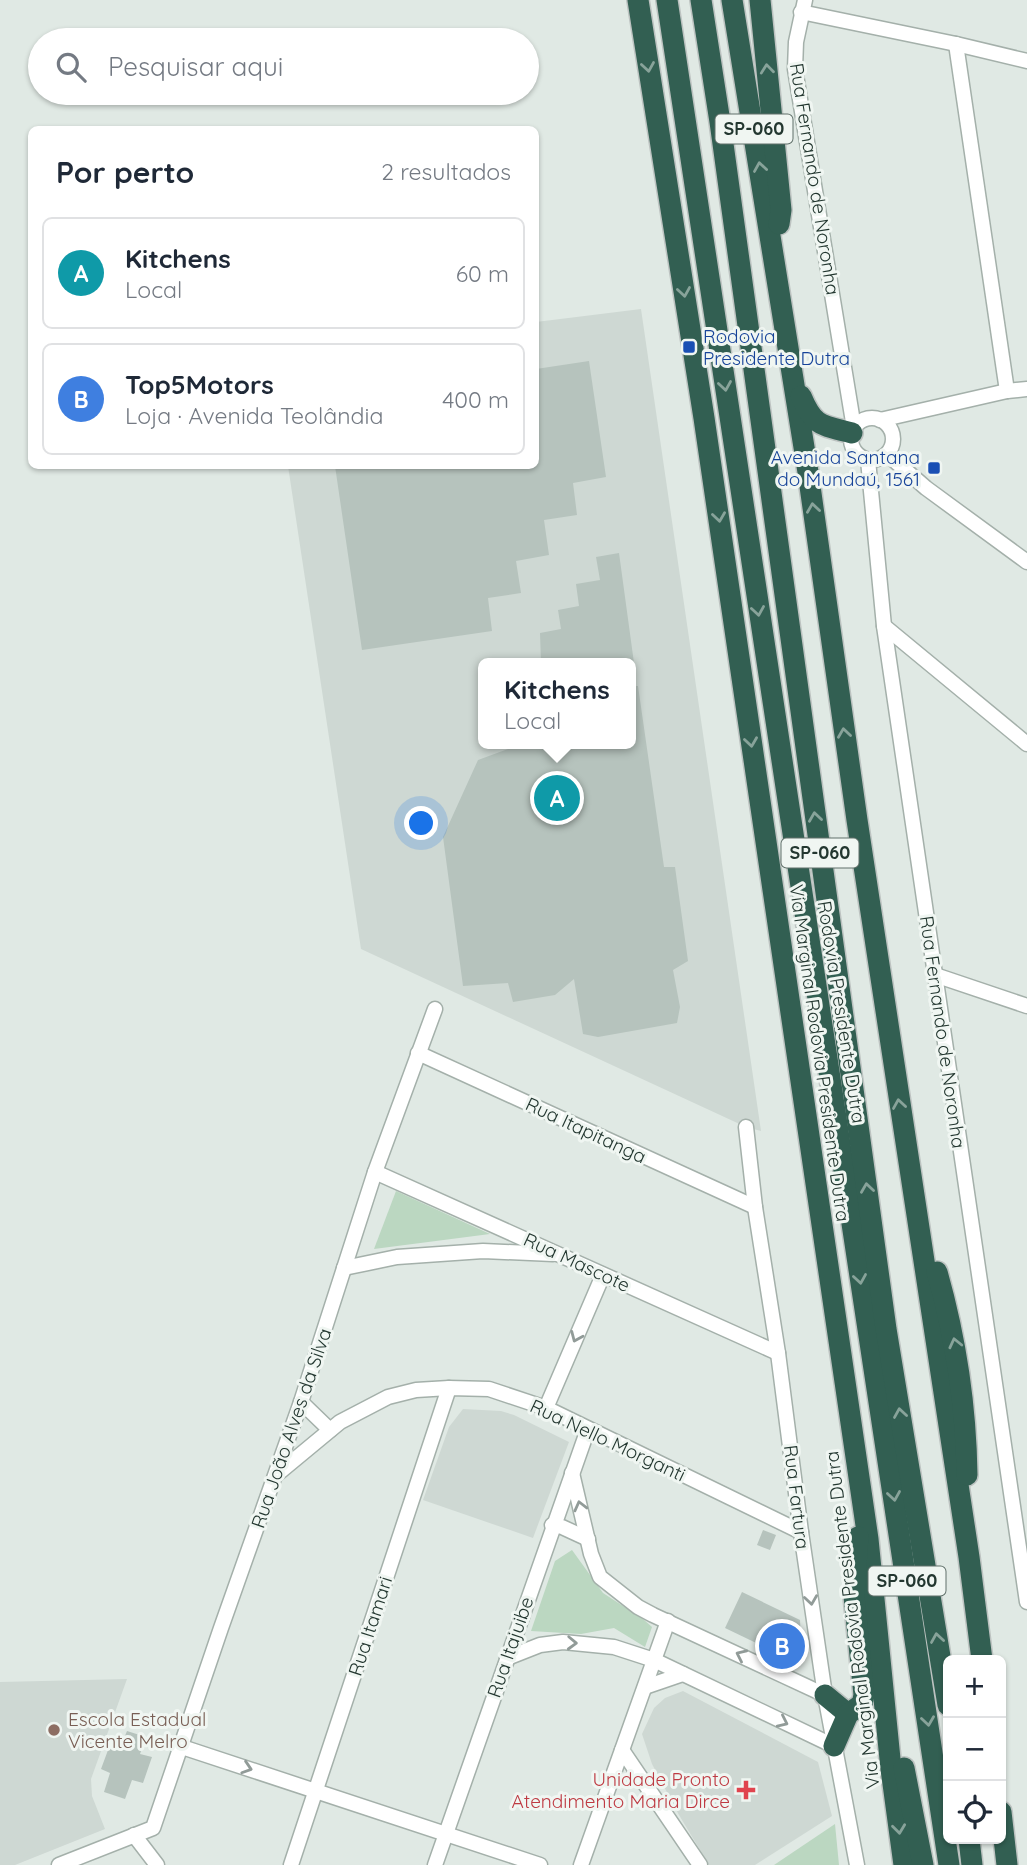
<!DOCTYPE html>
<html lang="pt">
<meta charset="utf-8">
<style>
body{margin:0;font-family:Quicksand,sans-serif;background:#f2f2f3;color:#1f2937}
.controls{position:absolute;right:21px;bottom:21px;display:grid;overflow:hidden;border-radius:10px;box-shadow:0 2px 5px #0004}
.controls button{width:63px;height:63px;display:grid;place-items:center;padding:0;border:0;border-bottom:2px solid #e0e1e3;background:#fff;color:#1f2937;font:35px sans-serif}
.you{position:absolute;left:422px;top:824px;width:24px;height:24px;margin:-18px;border:5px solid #fff;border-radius:50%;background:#1a73e8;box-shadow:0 0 0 10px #1a73e833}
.badge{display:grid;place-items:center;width:46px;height:46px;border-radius:50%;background:#764e4c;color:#fff;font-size:23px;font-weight:700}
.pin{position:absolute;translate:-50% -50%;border:4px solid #fff;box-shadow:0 2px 7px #0006}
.popup{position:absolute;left:478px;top:658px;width:158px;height:91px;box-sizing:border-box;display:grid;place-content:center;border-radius:10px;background:#fff;filter:drop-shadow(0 2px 5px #0005);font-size:23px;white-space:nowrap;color:#747a83}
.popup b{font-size:26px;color:#1f2937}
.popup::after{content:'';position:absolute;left:50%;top:100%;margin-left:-14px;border:14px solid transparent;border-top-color:#fff}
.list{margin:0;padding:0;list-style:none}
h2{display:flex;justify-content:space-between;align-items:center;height:91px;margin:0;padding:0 28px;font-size:30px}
h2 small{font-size:23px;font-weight:400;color:#747a83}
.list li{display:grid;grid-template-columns:46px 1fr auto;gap:21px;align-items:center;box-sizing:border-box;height:112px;margin:0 14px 14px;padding:0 14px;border:2px solid #e0e1e3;border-radius:10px}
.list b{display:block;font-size:26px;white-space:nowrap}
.list p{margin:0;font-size:23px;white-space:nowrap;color:#747a83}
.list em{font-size:23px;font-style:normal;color:#747a83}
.icon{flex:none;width:38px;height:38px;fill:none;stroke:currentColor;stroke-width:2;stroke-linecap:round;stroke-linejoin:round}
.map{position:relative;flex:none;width:1027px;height:1865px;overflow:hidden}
.search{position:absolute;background:#fff;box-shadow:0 2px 5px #0004;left:28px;top:28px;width:511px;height:77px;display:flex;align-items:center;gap:18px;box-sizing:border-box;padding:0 24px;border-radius:38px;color:#747a83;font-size:26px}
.panel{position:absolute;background:#fff;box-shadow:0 2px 5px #0004;left:28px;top:126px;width:511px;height:343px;border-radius:10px}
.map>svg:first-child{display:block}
</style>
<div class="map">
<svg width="1027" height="1865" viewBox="0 0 1027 1865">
<rect width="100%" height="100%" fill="#e0e9e4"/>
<g fill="#ced8d3" fill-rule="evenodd">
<path d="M641 309 761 1131 746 1127 361 949 288 466H536V322ZM484 663H630V744H484Z"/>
<path d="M463 1409 501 1411 514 1415 569 1442 533 1538 423 1500 449 1427Z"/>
<path d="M127 1679 91 1779 92 1796 105 1829 15 1865H0V1682Z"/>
<path d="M683 1691 818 1762 832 1816 755 1865H709L679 1815 652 1764 642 1734 654 1708 665 1698Z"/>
</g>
<g fill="#bbd7c1">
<path d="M396 1191 490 1234 374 1249Z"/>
<path d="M572 1550 603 1593 643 1619 652 1627 645 1647 614 1628 581 1634 531 1631 555 1561Z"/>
<path d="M835 1824 839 1865H774Z"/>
</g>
<g fill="#b6c3bd">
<path d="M589 361 606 477 573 483 577 515 544 520 549 555 516 561 521 593 488 598 492 631 362 650 335 466H536V369Z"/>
<path d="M619 553 634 663H541L540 633 561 629 558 610 579 606 576 584 600 580 596 557Z"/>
<path d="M631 686H638L664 867H675L688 961 673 970 680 1007 677 1023 598 1037 583 1034 574 979 555 995 513 1002 508 983 463 986 443 837 478 760 522 744H631Z"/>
<path d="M763 1530 776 1535 770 1550 757 1545Z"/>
<path d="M742 1592 800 1620 802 1665 725 1628Z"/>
<path d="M127 1731 146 1737 140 1754 152 1757 143 1783 132 1780 125 1799 104 1792 110 1773 101 1769 111 1742 122 1743Z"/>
</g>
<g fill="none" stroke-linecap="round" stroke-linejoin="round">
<g stroke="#a4b0aa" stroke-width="17">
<g id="minor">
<path d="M805 0 796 42 795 69 854 428"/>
<path d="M801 12 956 44 1027 61"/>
<path d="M956 44 1007 391"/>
<circle cx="872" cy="439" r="21"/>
<path d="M880 420 1007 391 1027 389"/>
<path d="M887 454 926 488 1027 562"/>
<path d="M868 460 884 626 1027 1602"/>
<path d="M884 626 1027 744"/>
<path d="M935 975 1027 1006"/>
<path d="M418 1053 755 1207"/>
<path d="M746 1127 755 1207 778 1353 801 1532 825 1695 857 1865"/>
<path d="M375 1172 778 1353"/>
<path d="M344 1268 397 1257 483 1251 553 1254"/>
<path d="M301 1402 330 1430"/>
<path d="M546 1408 603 1275"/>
<path d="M572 1473 591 1554 600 1577 638 1607 653 1615 825 1695"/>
<path d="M276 1475 340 1422 388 1397 416 1390 449 1388 489 1389 546 1408 801 1532"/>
<path d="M552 1525 562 1527 588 1539"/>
<path d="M507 1658 540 1645 563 1642 614 1647 654 1660 834 1746"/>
<path d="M645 1687 683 1674"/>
<path d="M182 1747 540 1865"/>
<path d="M622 1750 700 1865"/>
<path d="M134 1835 157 1865"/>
<path d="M59 1865 153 1828 221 1628 301 1402 375 1172 435 1009"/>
<path d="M291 1865 449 1388"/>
<path d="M435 1865 588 1429"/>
<path d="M581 1865 668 1621"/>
</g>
</g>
<g stroke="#bdc3c1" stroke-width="24">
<g id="motorway">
<path d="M638 0 704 418 868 1539 891 1769 904 1865"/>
<path d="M667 0 949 1865"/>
<path d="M701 0 720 122 886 1329 948 1705"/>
<path d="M732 0 808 472 857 820 969 1557 982 1660"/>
<path d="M760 0 781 210 779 224"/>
<path d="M801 396C814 427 821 425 852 433"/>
<path d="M937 1272C956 1339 966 1405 967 1475"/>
<path d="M825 1695 848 1714"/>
<path d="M834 1746 848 1714 862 1704 864 1695 854 1596 858 1537"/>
<path d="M904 1768 923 1865"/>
<path d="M1001 1812 1007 1865"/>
<path d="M969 1839 972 1865"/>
</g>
</g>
<use href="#minor" stroke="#fff" stroke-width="14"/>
<use href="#motorway" stroke="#325f52" stroke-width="21"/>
</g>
<defs><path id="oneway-chevron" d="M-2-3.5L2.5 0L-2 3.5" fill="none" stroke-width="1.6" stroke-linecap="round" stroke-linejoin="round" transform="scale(1.75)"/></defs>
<g stroke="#88a39a">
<use href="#oneway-chevron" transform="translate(648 67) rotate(81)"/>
<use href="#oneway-chevron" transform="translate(767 69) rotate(-96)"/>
<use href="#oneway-chevron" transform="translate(760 167) rotate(-99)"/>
<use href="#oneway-chevron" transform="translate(684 292) rotate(81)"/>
<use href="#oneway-chevron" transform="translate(725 386) rotate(81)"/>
<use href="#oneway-chevron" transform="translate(813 508) rotate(-98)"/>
<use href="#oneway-chevron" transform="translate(719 517) rotate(82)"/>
<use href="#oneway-chevron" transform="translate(758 611) rotate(81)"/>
<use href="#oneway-chevron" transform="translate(844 733) rotate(-98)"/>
<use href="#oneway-chevron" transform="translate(751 742) rotate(82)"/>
<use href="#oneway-chevron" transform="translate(815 817) rotate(-98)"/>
<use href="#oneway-chevron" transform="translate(899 1104) rotate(-99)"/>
<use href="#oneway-chevron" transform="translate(867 1188) rotate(-98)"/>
<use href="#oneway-chevron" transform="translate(860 1279) rotate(81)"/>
<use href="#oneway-chevron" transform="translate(955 1343) rotate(-103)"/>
<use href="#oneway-chevron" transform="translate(900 1413) rotate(-99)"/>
<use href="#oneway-chevron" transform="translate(894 1496) rotate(81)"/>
<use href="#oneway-chevron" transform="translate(937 1638) rotate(-99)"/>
<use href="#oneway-chevron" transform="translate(928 1721) rotate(82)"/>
<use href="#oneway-chevron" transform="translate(899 1829) rotate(83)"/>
</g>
<g stroke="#919b98">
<use href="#oneway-chevron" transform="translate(576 1337) rotate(113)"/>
<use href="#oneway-chevron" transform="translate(580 1506) rotate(-104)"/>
<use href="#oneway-chevron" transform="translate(811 1600) rotate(82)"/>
<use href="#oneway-chevron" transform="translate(572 1643) rotate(2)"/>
<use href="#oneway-chevron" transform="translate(741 1655) rotate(-155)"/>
<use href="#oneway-chevron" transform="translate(783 1722) rotate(25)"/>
<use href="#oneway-chevron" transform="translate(247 1768) rotate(18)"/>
</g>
<g fill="#1a4fb4" stroke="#f0f6f2" stroke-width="2.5">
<rect x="682" y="340" width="14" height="14" rx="3.5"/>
<rect x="927" y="461" width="14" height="14" rx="3.5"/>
</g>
<circle fill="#8d6e63" stroke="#f0f6f2" stroke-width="2.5" cx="54" cy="1730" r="7"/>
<path fill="#e0444e" stroke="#f0f6f2" stroke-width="2.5" d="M742.5 1779.5h7v7h7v7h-7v7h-7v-7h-7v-7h7z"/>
<g text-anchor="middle" stroke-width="6" stroke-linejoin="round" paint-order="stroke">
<g fill="#f0f6f2" stroke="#60706a" stroke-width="2">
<rect x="715.5" y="114.5" width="77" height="29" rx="5"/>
<rect x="781.5" y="838.5" width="77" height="29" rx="5"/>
<rect x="868.5" y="1566.5" width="77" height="29" rx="5"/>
</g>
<g font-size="18" font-weight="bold" fill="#233730">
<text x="754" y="135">SP-060</text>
<text x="820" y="859">SP-060</text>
<text x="907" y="1587">SP-060</text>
</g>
<g font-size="19" fill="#233730" stroke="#f0f6f2">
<text transform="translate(815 179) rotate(81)" y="7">Rua Fernando de Noronha</text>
<text transform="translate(842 1012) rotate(81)" y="7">Rodovia Presidente Dutra</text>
<text transform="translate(943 1032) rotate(82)" y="7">Rua Fernando de Noronha</text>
<text transform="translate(820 1053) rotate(82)" y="7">Via Marginal Rodovia Presidente Dutra</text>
<text transform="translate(586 1130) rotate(25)" y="7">Rua Itapitanga</text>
<text transform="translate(577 1262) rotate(25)" y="7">Rua Mascote</text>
<text transform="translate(291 1428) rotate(-71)" y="7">Rua João Alves da Silva</text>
<text transform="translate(608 1440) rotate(25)" y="7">Rua Nello Morganti</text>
<text transform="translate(797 1497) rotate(83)" y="7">Rua Fartura</text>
<text transform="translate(852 1620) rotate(-97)" y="7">Via Marginal Rodovia Presidente Dutra</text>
<text transform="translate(370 1626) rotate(-72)" y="7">Rua Itamari</text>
<text transform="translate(510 1647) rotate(-71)" y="7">Rua Itajuibe</text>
</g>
<g font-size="19" fill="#164399" stroke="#f0f6f2" text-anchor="start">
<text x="703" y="343">Rodovia<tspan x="703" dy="22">Presidente Dutra</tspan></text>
<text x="920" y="464" text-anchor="end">Avenida Santana<tspan x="920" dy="22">do Mundaú, 1561</tspan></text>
</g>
<g font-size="19" fill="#785e54" stroke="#f0f6f2" text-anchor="start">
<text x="68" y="1726">Escola Estadual<tspan x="68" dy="22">Vicente Melro</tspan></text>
</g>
<g font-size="19" fill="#be3a42" stroke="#f0f6f2" text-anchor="end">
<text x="730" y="1786">Unidade Pronto<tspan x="730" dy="22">Atendimento Maria Dirce</tspan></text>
</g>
</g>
</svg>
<div class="controls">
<button>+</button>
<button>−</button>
<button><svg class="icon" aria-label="locate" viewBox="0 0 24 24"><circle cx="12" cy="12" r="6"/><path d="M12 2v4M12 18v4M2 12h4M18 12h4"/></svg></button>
</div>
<div class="you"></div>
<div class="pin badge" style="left:557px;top:798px;background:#0f9aa8">A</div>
<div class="popup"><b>Kitchens</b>Local</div>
<div class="pin badge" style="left:782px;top:1646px;background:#3f7fe0">B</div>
<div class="search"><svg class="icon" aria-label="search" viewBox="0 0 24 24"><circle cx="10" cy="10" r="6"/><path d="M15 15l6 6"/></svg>Pesquisar aqui</div>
<section class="panel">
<h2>Por perto<small>2 resultados</small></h2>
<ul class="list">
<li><span class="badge" style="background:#0f9aa8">A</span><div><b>Kitchens</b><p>Local</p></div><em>60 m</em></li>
<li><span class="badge" style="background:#3f7fe0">B</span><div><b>Top5Motors</b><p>Loja · Avenida Teolândia</p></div><em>400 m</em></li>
</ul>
</section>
</div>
